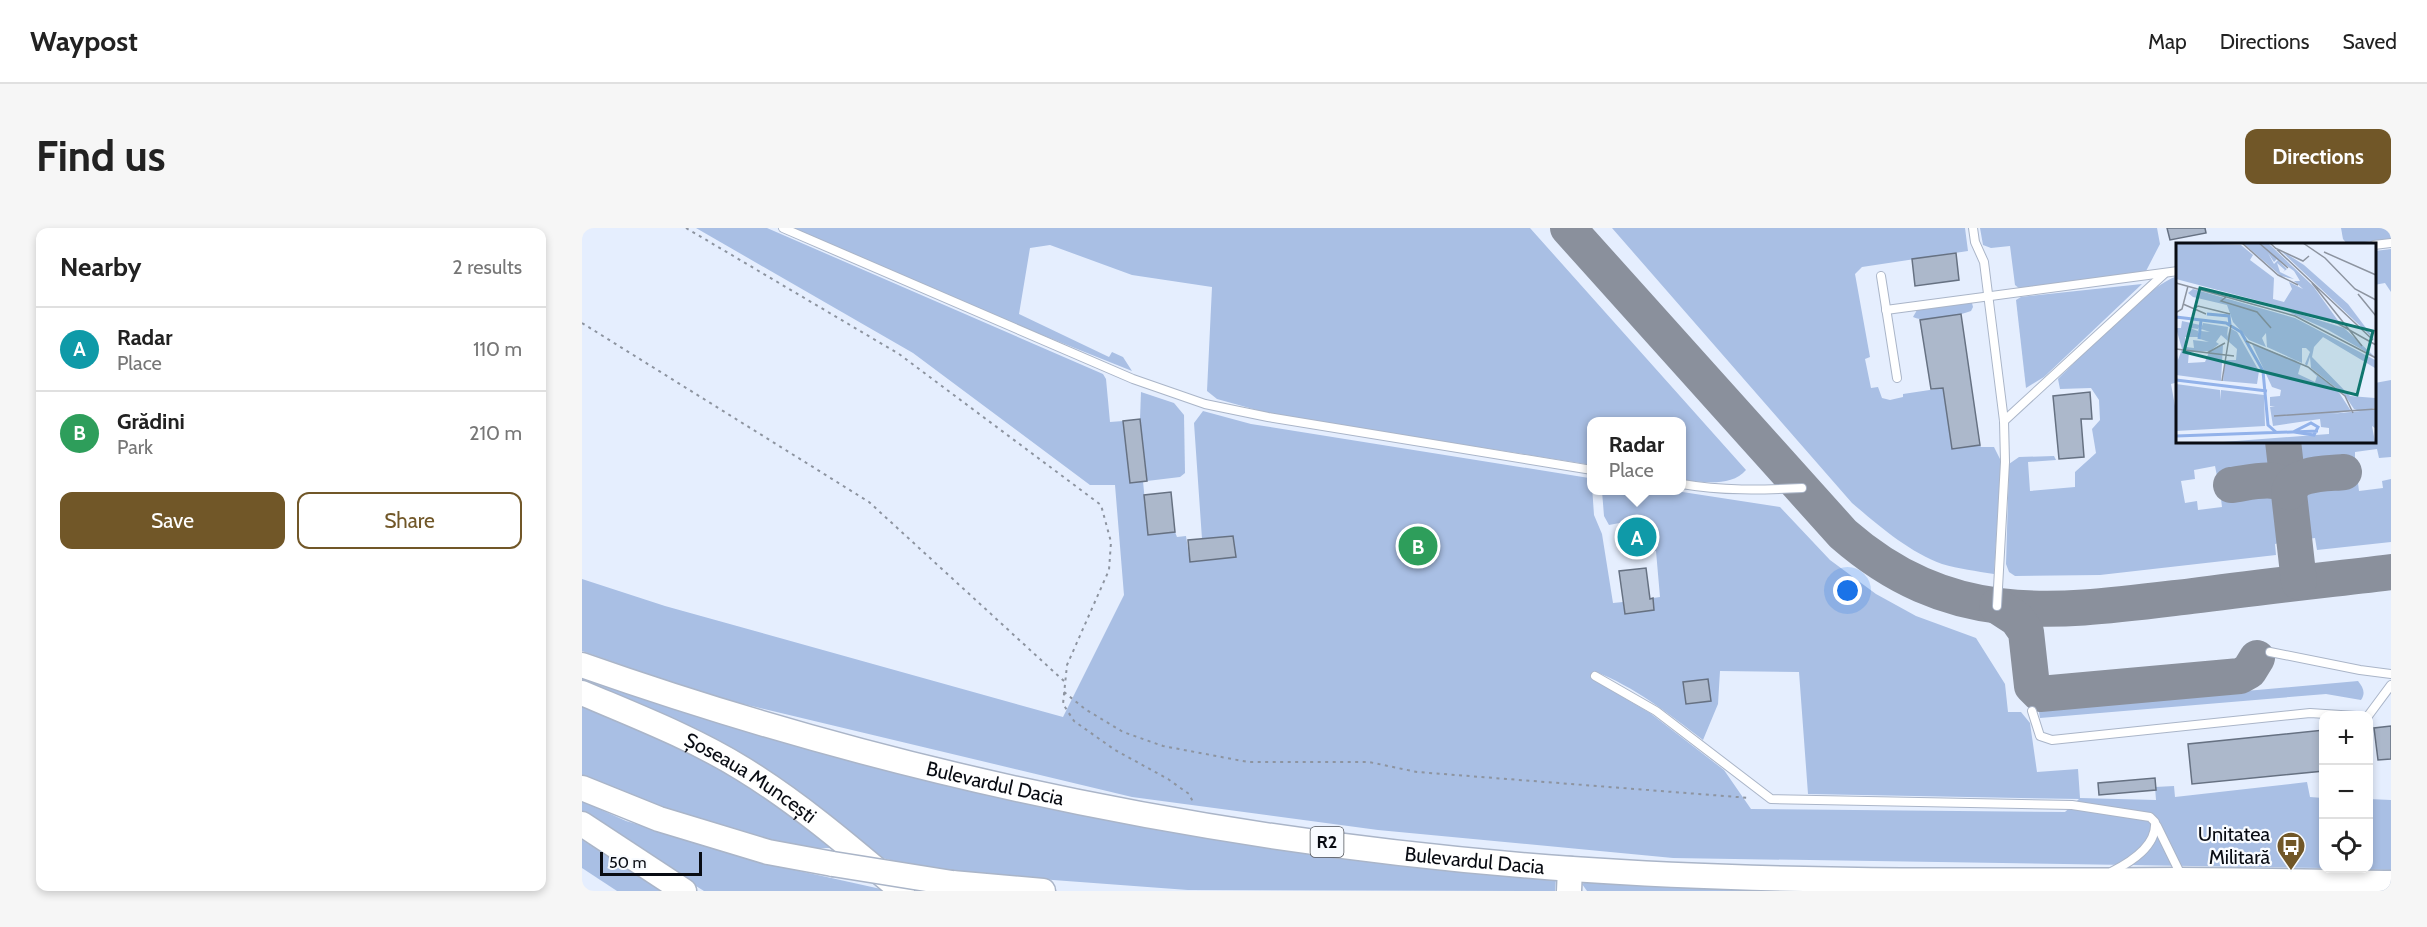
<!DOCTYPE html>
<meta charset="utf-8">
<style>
body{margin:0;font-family:Cabin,sans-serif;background:#f6f6f6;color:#222}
.controls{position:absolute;right:18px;bottom:18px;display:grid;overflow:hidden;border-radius:12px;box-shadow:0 3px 9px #0003}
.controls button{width:54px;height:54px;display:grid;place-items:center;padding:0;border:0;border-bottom:2px solid #e0e0e0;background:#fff;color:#222;font:30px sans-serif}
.scale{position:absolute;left:18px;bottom:15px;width:102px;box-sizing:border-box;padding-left:6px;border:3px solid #090c13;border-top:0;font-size:16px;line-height:21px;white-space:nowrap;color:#090c13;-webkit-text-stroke:4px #f8fbff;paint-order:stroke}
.you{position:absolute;left:1266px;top:363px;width:21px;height:21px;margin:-15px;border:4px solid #fff;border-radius:50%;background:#1a73e8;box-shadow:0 0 0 9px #1a73e833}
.badge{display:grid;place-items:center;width:39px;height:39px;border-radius:50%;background:#715728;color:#fff;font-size:20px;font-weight:700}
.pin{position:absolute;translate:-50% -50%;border:3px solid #fff;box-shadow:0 2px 6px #0006}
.popup{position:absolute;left:1005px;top:189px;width:99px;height:78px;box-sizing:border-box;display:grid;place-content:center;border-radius:12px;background:#fff;filter:drop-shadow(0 2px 4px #0005);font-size:20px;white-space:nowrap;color:#767676}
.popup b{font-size:22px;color:#222}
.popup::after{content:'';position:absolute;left:50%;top:100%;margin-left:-12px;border:12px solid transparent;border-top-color:#fff}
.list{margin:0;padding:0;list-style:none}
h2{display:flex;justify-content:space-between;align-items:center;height:78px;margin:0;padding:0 24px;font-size:26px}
h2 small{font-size:20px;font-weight:400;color:#767676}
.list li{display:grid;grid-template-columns:39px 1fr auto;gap:18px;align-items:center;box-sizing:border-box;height:84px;padding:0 24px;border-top:2px solid #e0e0e0}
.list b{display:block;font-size:22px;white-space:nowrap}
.list p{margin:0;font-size:20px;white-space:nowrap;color:#767676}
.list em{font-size:20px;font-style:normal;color:#767676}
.actions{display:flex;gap:12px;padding:18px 24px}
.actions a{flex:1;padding:14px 0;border:2px solid #715728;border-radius:12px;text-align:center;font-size:21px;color:#715728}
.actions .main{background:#715728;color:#fff}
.icon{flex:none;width:33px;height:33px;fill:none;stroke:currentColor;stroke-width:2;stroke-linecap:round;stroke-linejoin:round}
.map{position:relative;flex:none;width:1809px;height:663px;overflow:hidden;border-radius:12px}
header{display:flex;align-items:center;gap:36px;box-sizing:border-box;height:84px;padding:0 30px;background:#fff;border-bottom:2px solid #e0e0e0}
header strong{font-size:28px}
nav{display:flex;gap:33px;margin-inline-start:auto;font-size:21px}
.intro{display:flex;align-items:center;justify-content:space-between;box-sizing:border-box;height:144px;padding:0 36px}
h1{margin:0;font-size:42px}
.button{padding:15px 27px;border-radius:12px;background:#715728;color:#fff;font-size:21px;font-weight:700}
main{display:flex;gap:36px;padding:0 36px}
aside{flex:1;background:#fff;border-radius:12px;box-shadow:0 3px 9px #0003}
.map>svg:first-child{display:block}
</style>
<header>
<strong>Waypost</strong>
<nav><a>Map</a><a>Directions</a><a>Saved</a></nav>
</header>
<div class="intro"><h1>Find us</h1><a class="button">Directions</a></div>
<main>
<aside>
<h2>Nearby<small>2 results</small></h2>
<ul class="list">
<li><span class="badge" style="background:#0f9aa8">A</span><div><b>Radar</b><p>Place</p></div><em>110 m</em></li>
<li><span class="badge" style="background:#2e9e5b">B</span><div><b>Grădini</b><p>Park</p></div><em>210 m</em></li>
</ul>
<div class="actions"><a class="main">Save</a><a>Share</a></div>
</aside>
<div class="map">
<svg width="1809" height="663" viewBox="0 0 1809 663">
<rect width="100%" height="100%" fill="#e5eefe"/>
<g fill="#a9bfe4" fill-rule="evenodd">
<path d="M114 0H185L521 146 524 151 528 194 541 193 548 254 561 253 566 306 593 304 595 309 604 308 608 334 654 328 651 308 620 311 612 195 621 183 669 196 1007 250 1010 258 1012 287 1020 306 1031 375 1041 374 1043 386 1072 382 1071 370 1078 369 1074 323 1062 324 1060 315 1063 314 1060 301 1048 293 1027 297 1022 288 1020 263H1094L1198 279 1248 332 1294 366 1334 388 1394 410 1423 456 1426 484H1439L1448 495 1455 544 1496 541 1498 570 1574 572 1573 559 1592 558 1593 569 1725 554 1728 569 1741 570V640L1091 630 796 602 550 569 128 468 0 423V351L83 378 481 489 542 367 533 257H508L331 125ZM1138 443 1217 444 1226 566 1497 571 1483 584 1169 581 1142 542 1068 485 1010 451 1012 443C1053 459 1087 486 1121 512L1136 476Z"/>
<path d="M210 0H948L1164 242C1150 259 1120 254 1100 252V194H1010V237L693 187 635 171 625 163 630 59 550 47 468 17 448 20 437 86 527 129 530 124 541 129 550 143 400 83Z"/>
<path d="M1030 0H1383L1386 23 1280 39 1273 46 1288 129 1283 131 1289 160 1296 159 1300 170 1308 172 1321 169V166L1361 160 1370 221 1398 217 1399 219H1412L1419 233 1412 346C1394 343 1377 341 1360 336 1327 324 1297 298 1270 275Z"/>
<path d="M1398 0H1575L1578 16 1563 45 1438 61 1433 57 1428 18 1409 20 1401 17Z"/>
<path d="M1759 0H1809V11L1765 16 1761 11Z"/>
<path d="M1809 21V64L1803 55 1792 57 1793 23Z"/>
<path d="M1596 48V154L1589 156 1593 178H1596V213H1694L1697 229 1692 230 1693 241 1685 242V246L1649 251 1648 246 1635 248 1633 238 1612 242 1613 251 1599 253 1603 275 1615 273 1616 282 1640 279 1639 271 1649 270V266L1687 261 1688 265 1696 264 1698 275H1700L1704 301 1699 302 1701 314 1693 316 1694 327 1518 347 1433 348 1427 344 1424 336 1427 236 1437 229 1472 228 1474 232 1446 234 1448 263 1493 259V244L1514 225 1510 201 1518 192 1517 172 1509 160 1478 161 1476 151C1502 126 1565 57 1596 48Z"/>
<path d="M1560 56 1462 149 1444 160 1434 72 1439 69Z"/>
<path d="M1385 74 1390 75 1391 79 1389 83C1373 88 1346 96 1331 89L1335 82Z"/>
<path d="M1809 152V229L1797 230 1795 221 1773 224V231L1761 233V237L1725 242 1724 237 1716 238 1710 213H1792L1793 155Z"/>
<path d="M559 164 592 175 602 187 603 245 598 249 565 253 558 191Z"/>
<path d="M1809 251V314L1735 322 1733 310 1725 311 1723 299 1720 300 1716 274 1721 273 1719 262 1727 261V257L1763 252 1764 256 1776 255 1777 263 1801 260 1800 253Z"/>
<path d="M0 446 243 522 974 649 973 663 606 662 361 644 291 628 0 459Z"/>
<path d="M1776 453C1781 459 1784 465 1779 472L1744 466 1458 490 1457 484 1460 481Z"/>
<path d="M0 475 154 544 257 620H220L163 607 91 586 0 551Z"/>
<path d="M1787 571 1809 572V642L1745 641 1786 640Z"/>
<path d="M0 573 44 593 213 642 308 663H122L0 587Z"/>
<path d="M0 612 80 663H35L0 640Z"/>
<path d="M1010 650 1776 663H1005L1000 656Z"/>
</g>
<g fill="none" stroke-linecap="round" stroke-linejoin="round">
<g stroke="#8a909c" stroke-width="36">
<path d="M986 0 1261 306C1371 402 1476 384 1610 368 1676 359 1743 352 1809 344"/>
<path d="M1701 213 1717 354"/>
<path d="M1649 257C1667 255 1695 246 1707 261"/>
<path d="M1707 264C1712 244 1745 246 1762 244"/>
<path d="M1415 378 1435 391 1444 404 1450 458 1458 466 1658 448 1667 443 1675 430"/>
</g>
</g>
<g fill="#acb8cb" stroke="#667182" stroke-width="1.5">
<path d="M1585 0H1623L1624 5 1588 12Z"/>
<path d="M1374 25 1377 52 1333 58 1330 31Z"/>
<path d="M1379 86 1398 217 1370 221 1361 160 1349 161 1338 92Z"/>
<path d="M1508 164 1510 191H1499L1502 229 1477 231 1471 168Z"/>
<path d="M558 191 565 253 548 255 541 193Z"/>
<path d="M589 264 593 304 566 307 562 267Z"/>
<path d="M1060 301 1063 314 1049 317 1047 303Z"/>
<path d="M651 308 654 329 608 334 606 312Z"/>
<path d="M1064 340 1068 371 1071 370 1072 382 1043 386 1037 343Z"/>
<path d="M1126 451 1129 473 1104 476 1101 454Z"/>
<path d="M1809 498V531L1796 532 1792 500Z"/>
<path d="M1742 502V543L1610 556 1606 516Z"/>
<path d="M1573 550 1574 562 1517 567 1516 555Z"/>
</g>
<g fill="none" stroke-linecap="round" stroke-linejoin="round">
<g stroke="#aab5c8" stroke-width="10">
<g id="lane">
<path d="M201 0 551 151 623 176 686 189 1010 242"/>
<path d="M1391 0 1393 14 1402 34 1422 193 1423 234 1415 378"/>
<path d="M1792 17 1809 15"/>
<path d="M1299 48 1315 150"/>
<path d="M1304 82 1596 43"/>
<path d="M1422 193 1582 46"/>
<path d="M1100 256C1140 263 1179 262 1220 260"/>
<path d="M1688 424 1778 442 1809 446"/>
<path d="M1013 448 1074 483 1189 571 1490 577 1568 589 1573 594C1575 618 1549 634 1529 644"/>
<path d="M1450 483 1458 508 1470 512 1728 485 1774 488"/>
<path d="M1786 488 1809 457"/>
<path d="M1575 598 1600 649"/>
</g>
</g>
<g stroke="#aab5c8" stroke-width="27">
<g id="primary">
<path id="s1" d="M0 437C318 549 653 617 990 641 1191 655 1395 653 1597 652 1668 652 1738 654 1809 655"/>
<path id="s2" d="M0 465C54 488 111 510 161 541 218 576 269 620 320 663"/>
<path d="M0 560 77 591 186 624 251 636"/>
<path d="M0 596 102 663"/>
<path d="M370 655 461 663"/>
<path d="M987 663 988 641"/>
</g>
</g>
<g stroke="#8d94a0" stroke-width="2" stroke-dasharray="3 4.5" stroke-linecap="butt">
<path d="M104 0 317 126 519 277 529 314 527 342 485 437 481 476 492 493 533 522 586 551 607 566 612 576"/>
<path d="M0 3 7 0"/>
<path d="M0 95 287 274 483 454"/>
<path d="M482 464 503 481 541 504 581 518 666 534H787L835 544 1168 570"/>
</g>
<use href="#lane" stroke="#fff" stroke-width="8"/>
<use href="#primary" stroke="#fff" stroke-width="24"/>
<g stroke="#aab5c8" stroke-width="27" stroke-linecap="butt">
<path id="primary-bridge" d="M251 636 370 655"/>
</g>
<use href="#primary-bridge" stroke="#fff" stroke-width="24"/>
</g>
<defs>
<g id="bus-pin" transform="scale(1.5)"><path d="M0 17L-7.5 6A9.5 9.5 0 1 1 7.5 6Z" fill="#715728" stroke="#f8fbff"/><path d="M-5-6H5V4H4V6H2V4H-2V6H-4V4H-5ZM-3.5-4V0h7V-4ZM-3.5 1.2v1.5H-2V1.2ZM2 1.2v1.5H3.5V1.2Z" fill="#fff"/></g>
</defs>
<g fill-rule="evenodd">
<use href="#bus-pin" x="1709" y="618"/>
</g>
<g text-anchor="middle" stroke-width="4.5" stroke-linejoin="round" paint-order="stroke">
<rect fill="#f8fbff" stroke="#51545a" stroke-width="1.5" x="728.5" y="599" width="33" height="30" rx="4.5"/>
<g font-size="18" font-weight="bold" fill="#090c13">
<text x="745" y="620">R2</text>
</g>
<g font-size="20" fill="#090c13" stroke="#f8fbff">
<text dy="7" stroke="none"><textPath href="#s2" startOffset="189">Șoseaua Muncești</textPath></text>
<text dy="7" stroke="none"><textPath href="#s1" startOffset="430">Bulevardul Dacia</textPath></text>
<text dy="7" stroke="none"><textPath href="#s1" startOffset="916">Bulevardul Dacia</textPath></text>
</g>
<g font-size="20" fill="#090c13" stroke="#f8fbff" text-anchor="end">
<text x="1688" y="613">Unitatea<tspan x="1688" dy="23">Militară</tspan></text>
</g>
</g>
<g transform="translate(1594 15)">
<rect width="200" height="200" fill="#e5eefe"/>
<path d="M0 0 65 2 77 12 74 17 98 35 97 56 108 59 116 46 113 39 127 46 118 38H124L118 28 101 16 98 19 92 10 98 21 102 17 111 26 107 29 109 27 101 20 104 29 118 36 105 33 67 0H92L137 43 163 79 0 36ZM103 6 128 22 172 61 199 97ZM17 46 119 75 199 117V125L147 94 138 104 136 114 174 153 199 155V165H196L199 167V185L196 183 199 199H47L153 191V185L145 184 144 176 97 183 94 164 99 163H94V154L104 153 105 147 96 144 76 101 119 117 125 121 122 131 139 139 141 133 132 125 162 148 175 168 155 171 184 168 178 166 168 151 135 125 134 114 131 123 129 121 134 109 130 105H126V120L91 104 90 90 86 95 90 104 73 97 57 79 51 62 17 54 12 50ZM104 65 168 85 199 114 152 87ZM6 78 24 82 22 86 14 85 22 88V94H9L10 104 18 105 17 97 33 99 24 96 25 88 34 89 25 86 27 80 52 84 51 94 54 85 61 89 83 128 81 141 47 138 49 117H60L61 106 45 92 40 99 43 101 34 108 13 109 12 120 29 119 33 109 47 102 45 138 0 132V107L2 117 6 106 0 85H5ZM0 141 44 147V157L45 147 88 152 89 183 0 188Z" fill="#a9bfe4"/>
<path fill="none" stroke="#92b2ea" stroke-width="3" d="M31 71 53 73 54 82M0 74 50 80 65 89 87 128 92 182 101 190M23 96 25 77M0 137 91 148M117 189 135 180 142 184 138 192 118 189M0 193 142 188"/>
<path fill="none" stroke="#8d94a0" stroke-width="1.5" d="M66 0 102 32 122 42M83 0 112 25M94 0 197 97M127 0 149 15 179 46 200 57M99 5 127 18 133 13M148 9 200 32M0 40 119 73 200 115M136 40 186 103M182 51 200 73M50 54 45 58 81 69 95 85M7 61 30 71M106 65 161 80 200 102M18 66 22 63 54 71M1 69 6 66 12 43M70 98 132 124 169 153 177 170M0 106 58 113M31 110 49 100M46 138 55 82M98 173 200 166"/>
<path fill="#0f766e" fill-opacity="0.15" stroke="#0f766e" stroke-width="3" d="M24 45 197 88 181 152 8 109Z"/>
<rect width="200" height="200" fill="none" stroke="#090c13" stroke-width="3"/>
</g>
</svg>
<div class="controls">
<button>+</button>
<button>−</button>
<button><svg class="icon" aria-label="locate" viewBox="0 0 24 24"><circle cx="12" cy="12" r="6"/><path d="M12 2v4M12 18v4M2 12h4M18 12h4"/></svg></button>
</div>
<div class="scale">50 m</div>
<div class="you"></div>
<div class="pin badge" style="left:1055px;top:309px;background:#0f9aa8">A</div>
<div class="popup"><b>Radar</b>Place</div>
<div class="pin badge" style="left:836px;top:318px;background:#2e9e5b">B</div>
</div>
</main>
